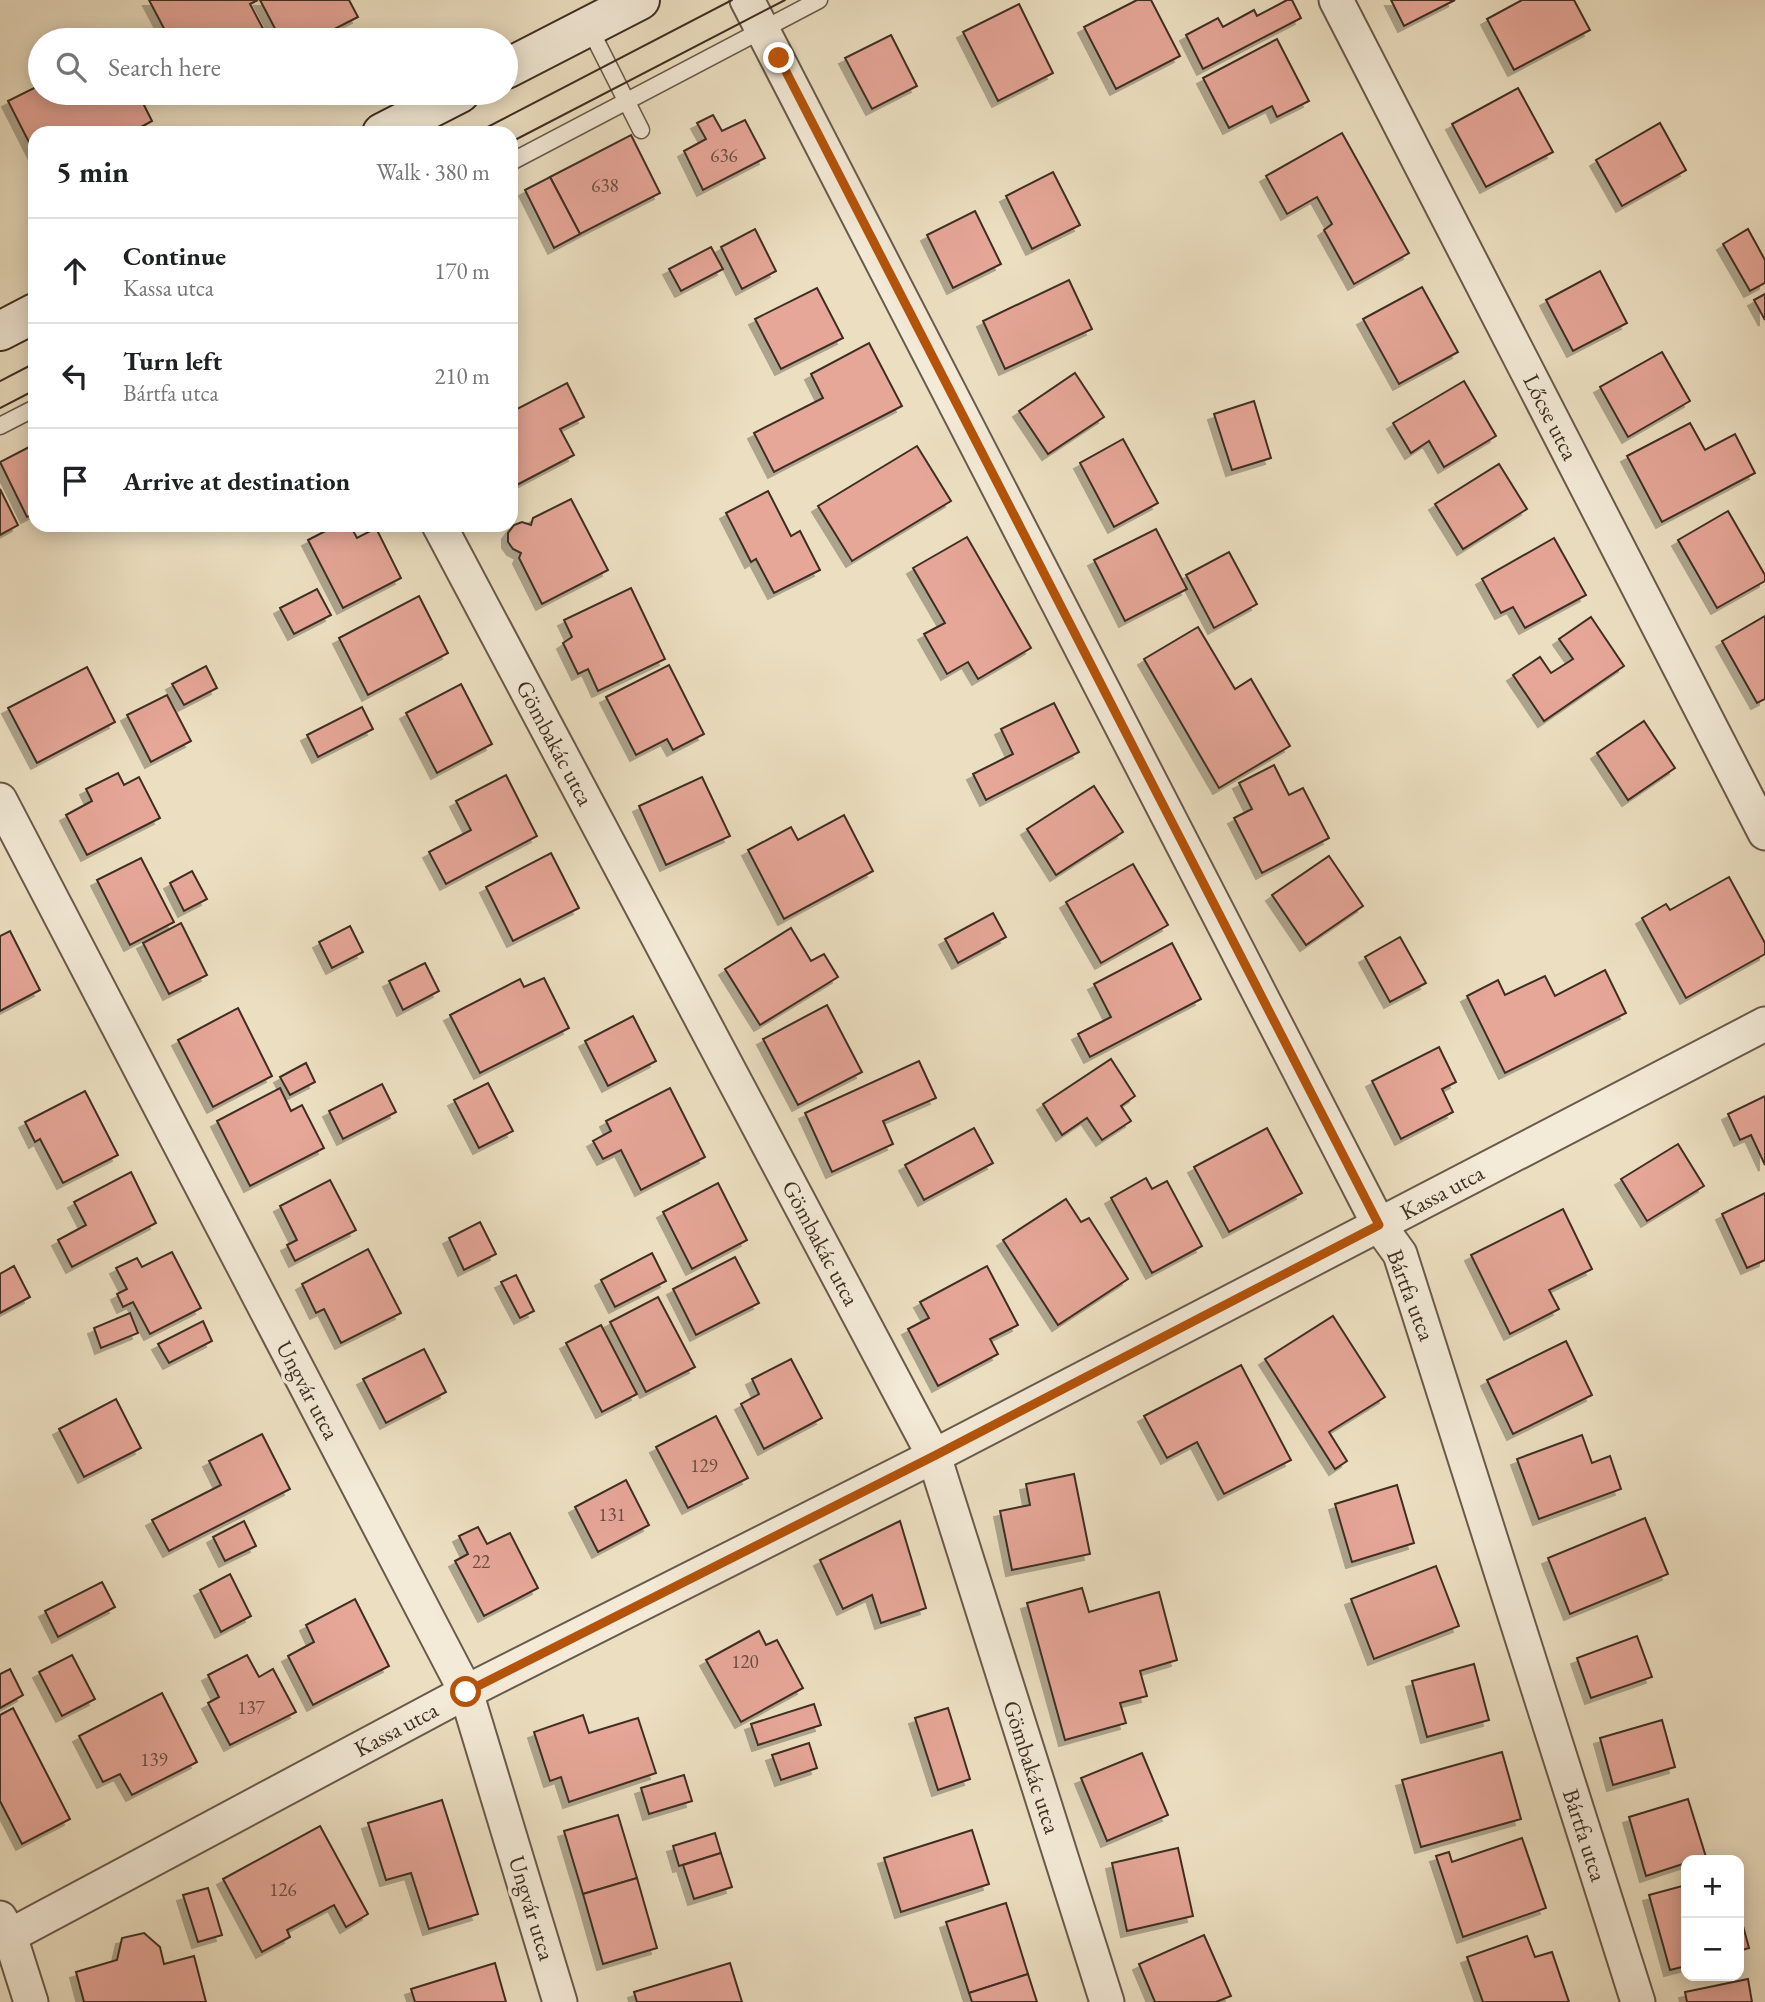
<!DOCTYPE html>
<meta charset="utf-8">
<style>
body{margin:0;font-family:"EB Garamond",serif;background:#f6f6f6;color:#202124}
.controls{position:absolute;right:21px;bottom:21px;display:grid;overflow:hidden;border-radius:14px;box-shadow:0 4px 18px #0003}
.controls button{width:63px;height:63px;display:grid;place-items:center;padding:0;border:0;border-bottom:2px solid #e0e0e0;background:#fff;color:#202124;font:35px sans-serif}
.stop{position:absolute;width:21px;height:21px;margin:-16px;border:5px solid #b45309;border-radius:50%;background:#fff}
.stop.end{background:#b45309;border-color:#fff;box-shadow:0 2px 7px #0008}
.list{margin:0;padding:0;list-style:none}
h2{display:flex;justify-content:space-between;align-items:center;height:91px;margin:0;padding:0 28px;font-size:30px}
h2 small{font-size:23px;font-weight:400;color:#757577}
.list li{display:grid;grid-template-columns:46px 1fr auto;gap:21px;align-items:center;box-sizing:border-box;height:105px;padding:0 28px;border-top:2px solid #e0e0e0}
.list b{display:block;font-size:26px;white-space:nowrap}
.list p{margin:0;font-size:23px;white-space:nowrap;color:#757577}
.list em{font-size:23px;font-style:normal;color:#757577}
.icon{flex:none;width:38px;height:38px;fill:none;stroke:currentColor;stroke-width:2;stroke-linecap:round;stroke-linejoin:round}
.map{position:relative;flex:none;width:1765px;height:2002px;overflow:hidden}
.search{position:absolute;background:#fff;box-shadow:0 4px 18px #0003;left:28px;top:28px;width:490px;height:77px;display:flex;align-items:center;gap:18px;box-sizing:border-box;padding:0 24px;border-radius:38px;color:#757577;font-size:26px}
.panel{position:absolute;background:#fff;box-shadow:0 4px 18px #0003;left:28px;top:126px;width:490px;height:406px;border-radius:21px}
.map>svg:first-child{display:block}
</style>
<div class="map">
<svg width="1765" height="2002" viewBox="0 0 1765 2002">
<defs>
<filter id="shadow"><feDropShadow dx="-6" dy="6" stdDeviation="0" flood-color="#0004"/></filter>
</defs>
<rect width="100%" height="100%" fill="#ecdfc1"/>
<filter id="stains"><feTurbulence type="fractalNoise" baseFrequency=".00286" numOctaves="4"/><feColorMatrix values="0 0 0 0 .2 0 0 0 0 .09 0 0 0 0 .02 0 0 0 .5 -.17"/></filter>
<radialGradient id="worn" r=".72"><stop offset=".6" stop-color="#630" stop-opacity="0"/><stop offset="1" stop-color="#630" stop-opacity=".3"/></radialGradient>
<g fill="#e6a698" stroke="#3f2e22" stroke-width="2" filter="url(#shadow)">
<path d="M149 0H258L250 4 269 40H170Z"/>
<path d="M260 0H349L358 17 313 40H281Z"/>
<path d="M1137 0H1151L1180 56 1116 89 1084 27Z"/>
<path d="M1287 0H1292L1301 18 1203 69 1186 35 1218 18 1223 27 1254 10 1257 16Z"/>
<path d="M1391 0H1455L1404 26Z"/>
<path d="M1522 0H1574L1590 30 1514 70 1487 19Z"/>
<path d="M1019 4 1053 73 998 101 963 32Z"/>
<path d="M891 35 917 86 872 109 845 58Z"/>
<path d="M1277 39 1309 101 1277 117 1272 106 1229 128 1203 78Z"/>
<path d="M40 85V93H138L152 121 130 133H35V154L8 101Z"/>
<path d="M1518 88 1553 152 1486 187 1452 124Z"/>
<path d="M713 115 722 131 745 120 765 158 703 190 684 151 706 139 697 123Z"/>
<path d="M1660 123 1686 170 1622 206 1596 160Z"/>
<path d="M1342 133 1409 253 1354 284 1324 230 1332 224 1317 197 1287 214 1266 176Z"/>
<path d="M631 135 660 193 580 234 550 177Z"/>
<path d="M1053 172 1080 225 1032 249 1006 196Z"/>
<path d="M550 177 580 234 554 248 525 190Z"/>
<path d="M975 211 1001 264 953 288 927 235Z"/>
<path d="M755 229 776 271 742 289 721 247Z"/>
<path d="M1748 229 1765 260V283L1750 291 1723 244Z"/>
<path d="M711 247 723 269 681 291 669 269Z"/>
<path d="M1600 271 1627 323 1573 351 1546 300Z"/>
<path d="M1069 280 1092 329 1005 369 983 321Z"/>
<path d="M1422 287 1458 352 1399 384 1363 319Z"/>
<path d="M817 288 843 338 781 369 755 319Z"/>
<path d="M1765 294V320L1754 300Z"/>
<path d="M869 343 902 406 774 472 754 433 823 398 811 374Z"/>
<path d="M1662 352 1690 401 1628 437 1600 387Z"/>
<path d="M1075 373 1104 417 1048 454 1019 411Z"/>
<path d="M1464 381 1496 436 1444 467 1429 441 1411 453 1393 423Z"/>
<path d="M567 383 584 417 560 429 574 455 511 488V412Z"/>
<path d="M1254 401 1271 458 1232 470 1214 414Z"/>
<path d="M1690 423 1705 450 1735 434 1755 473 1662 522 1627 456Z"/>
<path d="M1123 439 1158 503 1114 527 1080 463Z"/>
<path d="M35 444V513L27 517 0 462Z"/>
<path d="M917 446 951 501 852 561 818 506Z"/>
<path d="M1499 464 1527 509 1463 549 1435 504Z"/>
<path d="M0 489 18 525 0 535Z"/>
<path d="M768 491 791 536 800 531 820 570 774 593 756 559 751 562 726 513Z"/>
<path d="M571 499 608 570 542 604 519 558 521 553 513 549 508 542V533L514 525 522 522 531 525 533 518Z"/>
<path d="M1728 511 1765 575V581L1717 608 1678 540Z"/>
<path d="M337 525H350L357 538 376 528 401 578 343 608 308 540Z"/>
<path d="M1156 529 1187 589 1125 621 1094 560Z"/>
<path d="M967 537 1031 648 978 679 968 662 947 674 924 634 945 623 913 568Z"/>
<path d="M1554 538 1586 595 1525 628 1513 607 1501 613 1482 579Z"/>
<path d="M1229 552 1257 604 1214 628 1186 575Z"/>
<path d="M631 588 665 659 598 691 588 669 578 674 563 643 572 637 564 620Z"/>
<path d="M317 589 331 615 294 634 280 608Z"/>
<path d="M419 596 448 653 368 695 339 638Z"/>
<path d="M1765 616V699L1757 703 1722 641Z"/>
<path d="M1591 617 1624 666 1544 721 1513 675 1540 657 1551 673 1573 659 1559 639Z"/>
<path d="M1198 627 1235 689 1251 679 1290 746 1219 788 1144 659Z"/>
<path d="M669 665 704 734 673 750 667 739 636 755 606 697Z"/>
<path d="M206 666 217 688 184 705 172 684Z"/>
<path d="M87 667 115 722 37 763 8 708Z"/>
<path d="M461 684 492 744 437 773 406 713Z"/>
<path d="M167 695 191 741 151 762 127 715Z"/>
<path d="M1054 703 1079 752 986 800 973 774 1013 754 1001 729Z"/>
<path d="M362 707 373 729 318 757 307 735Z"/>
<path d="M1644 721 1675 768 1628 800 1597 753Z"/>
<path d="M1274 765 1289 795 1303 788 1329 838 1262 873 1234 818 1252 809 1239 783Z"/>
<path d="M118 773 124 785 139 777 160 818 87 855 66 815 92 801 86 789Z"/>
<path d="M506 775 537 836 446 884 429 852 471 830 456 801Z"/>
<path d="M702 777 730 836 666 865 639 806Z"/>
<path d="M1094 786 1123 832 1056 875 1027 829Z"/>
<path d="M844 815 873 871 784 919 748 850 791 827 798 840Z"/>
<path d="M551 853 579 908 513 941 486 887Z"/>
<path d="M1329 856 1363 906 1306 945 1272 895Z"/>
<path d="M141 858 174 922 130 945 97 880Z"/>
<path d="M1133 864 1168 925 1101 963 1066 902Z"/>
<path d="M192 871 207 899 184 911 170 883Z"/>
<path d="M1729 877 1765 943V954L1686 998 1642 918 1666 904 1670 910Z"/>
<path d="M993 913 1006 937 958 963 945 939Z"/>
<path d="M181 923 207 975 169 994 143 943Z"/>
<path d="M350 926 363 952 332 968 319 942Z"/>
<path d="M791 928 811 961 824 954 838 977 760 1025 725 969Z"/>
<path d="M10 931 40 990 0 1011V936Z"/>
<path d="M1400 937 1426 983 1390 1002 1365 957Z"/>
<path d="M1172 943 1201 999 1090 1057 1078 1034 1111 1017 1094 984Z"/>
<path d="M425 963 439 991 403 1010 389 981Z"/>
<path d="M1605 970 1626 1013 1505 1073 1467 996 1498 980 1505 995 1545 976 1555 996Z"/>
<path d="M544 978 569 1028 480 1073 450 1015 520 979 524 987Z"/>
<path d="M827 1005 862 1072 798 1105 763 1039Z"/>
<path d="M238 1008 272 1076 213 1107 178 1040Z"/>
<path d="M633 1016 656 1061 608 1086 585 1041Z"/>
<path d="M1439 1047 1456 1082 1442 1089 1453 1112 1401 1139 1372 1081Z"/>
<path d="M1111 1059 1135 1096 1121 1106 1131 1121 1102 1140 1087 1118 1062 1135 1043 1104Z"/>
<path d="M919 1061 936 1098 883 1121 893 1144 832 1172 805 1113Z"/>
<path d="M306 1063 315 1082 290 1095 280 1077Z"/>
<path d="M488 1083 513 1131 479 1148 454 1100Z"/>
<path d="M382 1084 396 1112 343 1139 329 1111Z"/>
<path d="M280 1088 291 1111 302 1105 324 1148 250 1186 217 1121Z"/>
<path d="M670 1088 705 1157 641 1190 621 1150 603 1159 593 1141 611 1131 606 1121Z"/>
<path d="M85 1091 118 1155 63 1183 40 1139 35 1142 25 1122Z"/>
<path d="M1765 1096V1165L1751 1135 1740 1140 1728 1114Z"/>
<path d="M974 1128 993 1163 924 1200 905 1165Z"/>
<path d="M1267 1128 1302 1193 1229 1232 1194 1167Z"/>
<path d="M1678 1144 1704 1186 1647 1221 1621 1179Z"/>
<path d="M131 1172 156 1223 72 1267 58 1240 86 1225 74 1202Z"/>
<path d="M1146 1178 1152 1189 1167 1181 1202 1246 1152 1273 1111 1198Z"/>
<path d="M330 1180 356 1230 295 1261 287 1245 297 1240 280 1206Z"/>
<path d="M718 1183 747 1240 692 1269 663 1212Z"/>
<path d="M1765 1193V1260L1747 1268 1722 1214Z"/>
<path d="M1066 1199 1081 1222 1089 1218 1128 1279 1058 1325 1003 1240Z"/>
<path d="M1563 1209 1592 1269 1549 1290 1559 1309 1510 1334 1471 1255Z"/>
<path d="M480 1222 496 1254 464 1270 449 1238Z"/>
<path d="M368 1249 401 1313 341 1343 324 1309 316 1313 302 1284Z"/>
<path d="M172 1252 201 1308 150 1334 133 1302 123 1307 117 1294 127 1289 116 1268 137 1258 142 1267Z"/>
<path d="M652 1253 666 1281 615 1307 601 1280Z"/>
<path d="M735 1257 759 1303 696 1335 673 1289Z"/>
<path d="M14 1266 30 1297 0 1313V1274Z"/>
<path d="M987 1266 1018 1325 990 1339 998 1354 938 1386 908 1329 929 1318 920 1302Z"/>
<path d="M516 1275 534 1311 520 1318 501 1282Z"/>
<path d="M658 1297 695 1367 646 1392 610 1322Z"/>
<path d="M130 1313 138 1333 101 1348 94 1328Z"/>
<path d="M1333 1316 1385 1397 1329 1432 1347 1461 1335 1469 1265 1359Z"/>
<path d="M203 1321 212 1341 169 1363 158 1344Z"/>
<path d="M601 1325 637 1394 602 1412 566 1343Z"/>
<path d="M1566 1341 1592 1395 1513 1434 1487 1380Z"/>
<path d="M424 1349 446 1392 386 1423 363 1379Z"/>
<path d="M791 1359 822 1418 764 1449 741 1404 759 1394 752 1379Z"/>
<path d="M1241 1365 1291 1460 1224 1494 1197 1442 1167 1458 1144 1416Z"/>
<path d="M116 1399 141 1448 84 1477 59 1429Z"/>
<path d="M716 1416 748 1478 688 1508 656 1447Z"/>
<path d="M262 1434 290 1489 169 1551 152 1520 221 1485 209 1461Z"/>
<path d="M1582 1435 1592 1463 1610 1456 1621 1489 1539 1519 1517 1459Z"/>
<path d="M1074 1474 1090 1554 1012 1570 1000 1511 1030 1505 1026 1484Z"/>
<path d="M626 1480 649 1525 598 1552 575 1507Z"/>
<path d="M1397 1485 1414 1543 1352 1562 1335 1504Z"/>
<path d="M1645 1518 1668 1574 1570 1614 1548 1558Z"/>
<path d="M244 1521 256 1546 225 1561 213 1537Z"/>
<path d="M900 1521 926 1608 881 1623 872 1595 843 1609 820 1560Z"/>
<path d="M478 1527 487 1544 510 1533 538 1588 484 1616 455 1561 468 1554 459 1536Z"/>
<path d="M1436 1566 1459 1626 1374 1659 1351 1599Z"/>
<path d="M230 1574 251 1616 221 1632 200 1590Z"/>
<path d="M102 1582 115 1607 58 1637 45 1611Z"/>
<path d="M1082 1588 1089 1612 1159 1592 1177 1660 1140 1671 1147 1696 1120 1703 1126 1723 1065 1740 1027 1603Z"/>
<path d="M355 1599 389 1666 313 1705 288 1656 314 1642 306 1625Z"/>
<path d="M759 1631 766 1645 777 1640 803 1688 741 1722 706 1660Z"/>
<path d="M1637 1636 1652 1677 1591 1698 1577 1658Z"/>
<path d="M72 1655 95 1699 62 1716 39 1672Z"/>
<path d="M247 1655 259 1677 273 1669 296 1712 230 1745 208 1703 219 1697 208 1675Z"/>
<path d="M1474 1664 1489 1720 1427 1737 1412 1681Z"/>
<path d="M10 1669 23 1695 0 1708V1674Z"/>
<path d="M162 1693 197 1762 132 1795 120 1774 103 1782 79 1736Z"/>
<path d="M814 1704 821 1725 758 1745 751 1724Z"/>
<path d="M13 1708 70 1819 22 1844 0 1801V1715Z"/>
<path d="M948 1708 970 1779 938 1790 915 1718Z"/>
<path d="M583 1715 589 1733 638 1718 656 1773 569 1802 561 1777 550 1781 534 1732Z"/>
<path d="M1662 1720 1675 1767 1613 1785 1600 1738Z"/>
<path d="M809 1743 817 1768 781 1780 772 1755Z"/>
<path d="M1502 1752 1521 1819 1421 1847 1402 1780Z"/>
<path d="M1142 1753 1168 1815 1107 1841 1081 1778Z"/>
<path d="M684 1775 692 1801 649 1814 641 1788Z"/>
<path d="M1688 1799 1706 1857 1686 1860V1863L1646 1876 1629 1817Z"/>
<path d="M442 1800 478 1914 429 1929 411 1873 386 1880 368 1823Z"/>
<path d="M618 1815 637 1878 583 1894 564 1831Z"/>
<path d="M320 1826 368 1914 346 1927 334 1905 287 1930 290 1937 262 1952 223 1879Z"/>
<path d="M972 1830 989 1884 901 1912 884 1858Z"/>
<path d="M715 1833 721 1853 679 1866 673 1846Z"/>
<path d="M1522 1838 1546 1908 1463 1937 1436 1856 1449 1852 1452 1862Z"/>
<path d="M1178 1848 1193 1916 1127 1931 1112 1863Z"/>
<path d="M721 1853 732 1887 694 1899 683 1865Z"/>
<path d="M637 1878 657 1948 603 1964 583 1894Z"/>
<path d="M1686 1885V1966L1670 1970 1649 1895Z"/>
<path d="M208 1888 222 1935 198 1942 183 1895Z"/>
<path d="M1006 1903 1028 1974 969 1993 946 1922Z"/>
<path d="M1739 1911 1749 1948 1739 1951Z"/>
<path d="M144 1933 160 1947 164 1964 194 1956 206 2002H84L76 1972 117 1960 122 1938Z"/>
<path d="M1204 1935 1231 1996 1216 2002H1155L1139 1964Z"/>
<path d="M1527 1936 1535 1957 1552 1952 1569 2002H1483L1467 1957Z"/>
<path d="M495 1963 506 2002H415L411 1989Z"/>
<path d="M730 1963 742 2002H637L634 1992Z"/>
<path d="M1028 1974 1037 2002H972L969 1993Z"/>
<path d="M1748 1979 1752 2002H1687L1685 1992Z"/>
</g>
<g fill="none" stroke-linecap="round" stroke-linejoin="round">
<g stroke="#6a5a4a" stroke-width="19">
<g id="lane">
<path d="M589 27 641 130"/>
<path d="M511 162 819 0"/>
<path d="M0 426 35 408"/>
</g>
</g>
<g stroke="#6a5a4a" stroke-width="37">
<g id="street">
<path d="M747 0 1379 1225 1400 1254 1638 2002"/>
<path d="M1336 0 1765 833"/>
<path d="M439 525 934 1456 1107 2002"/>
<path d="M0 800 466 1692 560 2002"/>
<path d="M0 1918 10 1936 31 2002"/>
<path d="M0 1941 466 1692 934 1456 1765 1024"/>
</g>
</g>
<g stroke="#3f2e22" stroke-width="42">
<g id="secondary">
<path d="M506 69 640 0"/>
<path d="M382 133 460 93"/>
<path d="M0 331 35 313"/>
</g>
</g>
<use href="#lane" stroke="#f3ead7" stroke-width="16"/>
<use href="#street" stroke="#f3ead7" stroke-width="33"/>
<use href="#secondary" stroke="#f3ead7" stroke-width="38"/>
<g stroke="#3f2e22" stroke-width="2">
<path d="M476 133 732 0"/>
<path d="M511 142 785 0"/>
<path d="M0 381 35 363"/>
<path d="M0 408 35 390"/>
</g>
</g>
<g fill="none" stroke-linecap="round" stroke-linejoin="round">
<path stroke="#b45309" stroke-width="9" d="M466 1692 934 1456 1379 1225 779 58"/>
</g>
<g text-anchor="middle" stroke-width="7" stroke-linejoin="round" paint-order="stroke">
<g font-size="19" fill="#694c40">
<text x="724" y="162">636</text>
<text x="605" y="192">638</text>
<text x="704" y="1472">129</text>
<text x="612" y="1521">131</text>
<text x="481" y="1568">22</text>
<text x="745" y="1668">120</text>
<text x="251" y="1714">137</text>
<text x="154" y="1766">139</text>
<text x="283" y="1896">126</text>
</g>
<g font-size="23" fill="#3f2e22" stroke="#f3ead7">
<text transform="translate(1551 417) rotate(63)" y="8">Lőcse utca</text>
<text transform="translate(555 743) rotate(62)" y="8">Gömbakác utca</text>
<text transform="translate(1442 1192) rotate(-28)" y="8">Kassa utca</text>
<text transform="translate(821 1243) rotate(62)" y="8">Gömbakác utca</text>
<text transform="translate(1411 1295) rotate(69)" y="8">Bártfa utca</text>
<text transform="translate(308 1390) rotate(62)" y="8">Ungvár utca</text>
<text transform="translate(396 1729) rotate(-28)" y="8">Kassa utca</text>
<text transform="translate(1032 1767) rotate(72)" y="8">Gömbakác utca</text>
<text transform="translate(1585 1835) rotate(72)" y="8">Bártfa utca</text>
<text transform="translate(532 1908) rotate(73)" y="8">Ungvár utca</text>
</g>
</g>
<rect width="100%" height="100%" filter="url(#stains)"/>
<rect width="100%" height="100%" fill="url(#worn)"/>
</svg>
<div class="controls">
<button>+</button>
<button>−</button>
</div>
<div class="stop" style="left:466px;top:1692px"></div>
<div class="stop end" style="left:779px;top:58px"></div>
<div class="search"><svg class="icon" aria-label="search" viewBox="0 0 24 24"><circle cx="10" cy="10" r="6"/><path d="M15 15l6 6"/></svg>Search here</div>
<section class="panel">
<h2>5 min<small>Walk · 380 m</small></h2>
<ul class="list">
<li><svg class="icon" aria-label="ahead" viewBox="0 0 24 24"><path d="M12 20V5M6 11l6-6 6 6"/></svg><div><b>Continue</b><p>Kassa utca</p></div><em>170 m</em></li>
<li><svg class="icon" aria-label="left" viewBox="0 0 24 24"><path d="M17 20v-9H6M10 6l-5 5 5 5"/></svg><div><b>Turn left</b><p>Bártfa utca</p></div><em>210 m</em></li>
<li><svg class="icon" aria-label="arrive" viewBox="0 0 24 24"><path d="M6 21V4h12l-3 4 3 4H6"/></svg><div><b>Arrive at destination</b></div></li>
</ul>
</section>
</div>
